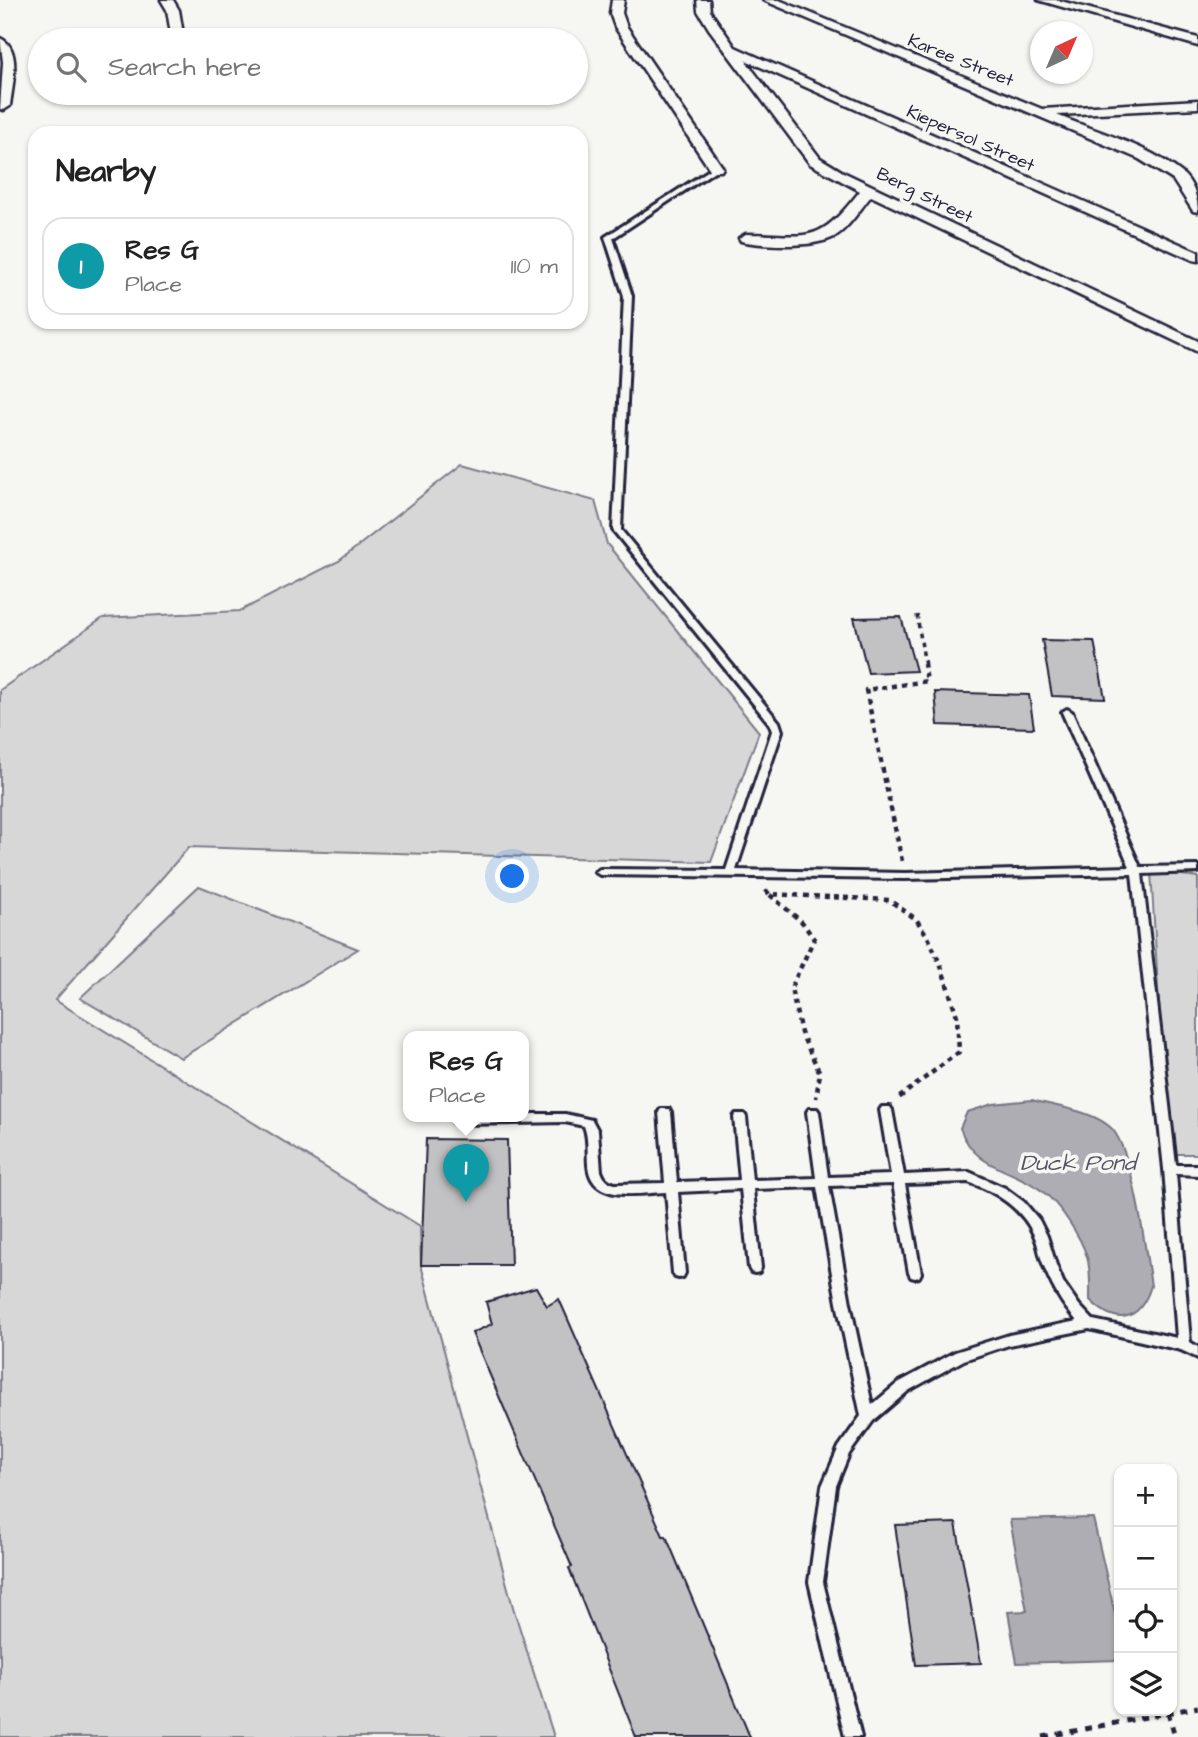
<!DOCTYPE html>
<meta charset="utf-8">
<style>
body{margin:0;font-family:"Architects Daughter",sans-serif;background:#f2f2f2;color:#222}
.controls{position:absolute;right:21px;bottom:21px;display:grid;overflow:hidden;border-radius:14px;box-shadow:0 2px 5px #0004}
.controls button{width:63px;height:63px;display:grid;place-items:center;padding:0;border:0;border-bottom:2px solid #e0e0e0;background:#fff;color:#222;font:35px sans-serif}
.compass{position:absolute;left:1030px;top:21px;width:63px;height:63px;border-radius:50%;background:#fff;box-shadow:0 2px 5px #0004;rotate:44deg}
.you{position:absolute;left:513px;top:877px;width:24px;height:24px;margin:-18px;border:5px solid #fff;border-radius:50%;background:#1a73e8;box-shadow:0 0 0 10px #1a73e833}
.badge{display:grid;place-items:center;width:46px;height:46px;border-radius:50%;background:#ea580c;color:#fff;font-size:23px;font-weight:700}
.pin{position:absolute;translate:-50% -58px;filter:drop-shadow(0 2px 4px #0008)}
.pin::after{content:'';position:absolute;top:37px;width:24px;height:21px;background:inherit;clip-path:polygon(0 0,100% 0,50% 100%)}
.popup{position:absolute;left:403px;top:1031px;width:126px;height:91px;box-sizing:border-box;display:grid;place-content:center;border-radius:14px;background:#fff;filter:drop-shadow(0 2px 5px #0005);font-size:23px;white-space:nowrap;color:#767676}
.popup b{font-size:26px;color:#222}
.popup::after{content:'';position:absolute;left:50%;top:100%;margin-left:-14px;border:14px solid transparent;border-top-color:#fff}
.list{margin:0;padding:0;list-style:none}
h2{display:flex;justify-content:space-between;align-items:center;height:91px;margin:0;padding:0 28px;font-size:30px}
h2 small{font-size:23px;font-weight:400;color:#767676}
.list li{display:grid;grid-template-columns:46px 1fr auto;gap:21px;align-items:center;box-sizing:border-box;height:98px;margin:0 14px 14px;padding:0 14px;border:2px solid #e0e0e0;border-radius:21px}
.list b{display:block;font-size:26px;white-space:nowrap}
.list p{margin:0;font-size:23px;white-space:nowrap;color:#767676}
.list em{font-size:23px;font-style:normal;color:#767676}
.icon{flex:none;width:38px;height:38px;fill:none;stroke:currentColor;stroke-width:2;stroke-linecap:round;stroke-linejoin:round}
.map{position:relative;flex:none;width:1198px;height:1737px;overflow:hidden}
.search{position:absolute;background:#fff;box-shadow:0 2px 5px #0004;left:28px;top:28px;width:560px;height:77px;display:flex;align-items:center;gap:18px;box-sizing:border-box;padding:0 24px;border-radius:38px;color:#767676;font-size:26px}
.panel{position:absolute;background:#fff;box-shadow:0 2px 5px #0004;left:28px;top:126px;width:560px;height:203px;border-radius:21px}
.map>svg:first-child{display:block}
</style>
<div class="map">
<svg width="1198" height="1737" viewBox="0 0 1198 1737">
<rect width="100%" height="100%" fill="#f6f6f2"/>
<filter id="ink" filterUnits="userSpaceOnUse"><feTurbulence type="fractalNoise" baseFrequency=".0143" numOctaves="2"/><feDisplacementMap in="SourceGraphic" scale="14" xChannelSelector="R" yChannelSelector="G"/><feConvolveMatrix kernelMatrix="1 2 1 2 8 2 1 2 1" color-interpolation-filters="sRGB"/></filter>
<g filter="url(#ink)">
<g fill="#d7d7d7" stroke="#7c7c89" stroke-width="2">
<path d="M462 464 595 501 607 544 759 732 711 862 189 847 55 1000 420 1226 421 1265 513 1607 554 1737H0V690L103 618 240 611 339 561Z"/>
<path d="M1151 871 1198 877V1154H1168Z"/>
<path d="M199 886 358 949 181 1058 80 998Z"/>
</g>
<g fill="#adadb3" stroke="#757583" stroke-width="2">
<path d="M1032 1100C1057 1107 1089 1110 1109 1126 1133 1144 1146 1254 1151 1286 1140 1321 1117 1327 1090 1300 1090 1286 1091 1270 1087 1257 1081 1237 1059 1203 1042 1191 1011 1167 975 1170 960 1128L967 1112 993 1104Z"/>
<path d="M1093 1518 1119 1631V1660L1017 1663 1008 1612 1027 1611 1010 1520Z"/>
</g>
<g fill="#c2c2c4" stroke="#22223b" stroke-width="2">
<path d="M901 617 916 671 868 673 854 618Z"/>
<path d="M1042 640 1094 641 1105 698 1052 696Z"/>
<path d="M935 692 1029 695 1034 728 938 725Z"/>
<path d="M426 1139 507 1140 511 1265H421Z"/>
<path d="M536 1287 547 1306 559 1299 663 1536H666L750 1737H636L569 1568 572 1567 472 1333 492 1324 486 1302Z"/>
<path d="M956 1523 981 1663 916 1665 895 1525Z"/>
</g>
<g fill="none" stroke-linecap="round" stroke-linejoin="round">
<g stroke="#22223b" stroke-width="6">
<path id="service" d="M714 167 719 168 613 238 632 296 621 530 779 722 782 731 736 870 905 873 1130 867 1062 712 1067 709 1072 712 1140 867 1198 866V872L1142 874 1176 1165H1198V1175L1176 1174 1190 1342 1198 1347V1358L1181 1350 1089 1329 1009 1345 964 1360 908 1391 873 1421 849 1454 836 1486 823 1582 861 1737H845L809 1582 822 1486 839 1447 861 1416 837 1303 817 1187 753 1189 761 1268 759 1272 755 1273 751 1272 749 1268 741 1189 678 1192 685 1273 683 1277 679 1278 675 1277 673 1273 666 1192C639 1193 591 1204 588 1165 587 1152 589 1139 584 1126L565 1122 458 1124 454 1123 452 1120 456 1116H524V1114H565L592 1120 598 1131 601 1171C604 1179 607 1182 615 1184L665 1183 659 1112 661 1109H669L671 1112 677 1182 740 1180 734 1117 736 1114H744L746 1117 752 1180 816 1178 807 1112 809 1109H817L819 1112 828 1177 891 1175 880 1110 882 1107H890L892 1110 904 1175 969 1172 1005 1188 1024 1202 1039 1220 1047 1236 1056 1265 1063 1282 1079 1305 1093 1320 1177 1338 1164 1169 1132 874 905 879 600 875 595 872 600 869 726 870 772 731 769 723 613 530 624 296 605 237ZM968 1182C995 1191 1022 1208 1034 1235 1038 1243 1039 1252 1042 1261 1050 1283 1061 1304 1077 1321L1009 1335 955 1352 898 1383 872 1405 850 1303 829 1186 893 1184 909 1273 911 1277 915 1278 919 1277 921 1273 905 1184Z"/>
</g>
<g stroke="#22223b" stroke-width="5">
<g id="minor">
<path d="M161 0H173L179 10 184 40H172L167 10Z"/>
<path d="M612 0H624L622 13 627 27 723 168 721 171H711L615 27 610 13Z"/>
<path d="M697 0H709L710 11 735 47 1198 252V261L1193 260 745 60 820 158 843 172 1198 341V352L871 196C860 209 849 228 834 237 813 248 764 246 741 241L739 238 746 234C811 235 817 246 860 191L810 164 709 29 698 11Z"/>
<path d="M763 0H779L1042 109 1198 100V108L1057 115C1097 132 1148 145 1182 173 1193 183 1198 198 1198 212L1193 211 1173 180 1139 159Z"/>
<path d="M1038 0H1057L1198 38V46Z"/>
<path d="M0 38C23 48 12 87 10 106L4 110 0 109 3 62Z"/>
</g>
</g>
<path stroke="#22223b" stroke-width="3.5" stroke-dasharray="4.5 4.5" stroke-linecap="butt" d="M917 615 925 666"/>
<g stroke="#22223b" stroke-width="4.5" stroke-dasharray="5 5" stroke-linecap="butt">
<path d="M902 861 866 690 927 681 924 664"/>
<path d="M766 890 769 894 889 900 916 919 928 937 941 966 957 1016 959 1052 896 1100"/>
<path d="M770 895 802 922 814 939 791 988 801 1033 820 1073 816 1098"/>
</g>
<g stroke="#22223b" stroke-width="5" stroke-dasharray="7 7" stroke-linecap="butt">
<path d="M1168 1712 1175 1737"/>
<path d="M1043 1737 1198 1707"/>
</g>
<use href="#service" fill="#f6f6f2" fill-rule="evenodd"/>
<use href="#minor" fill="#f6f6f2" fill-rule="evenodd"/>
</g>
</g>
<g text-anchor="middle" stroke-width="7" stroke-linejoin="round" paint-order="stroke">
<g font-size="18" fill="#22223b" stroke="#f6f6f2">
<text transform="translate(961 60) rotate(22)" y="6">Karee Street</text>
<text transform="translate(971 138) rotate(24)" y="6">Kiepersol Street</text>
<text transform="translate(925 195) rotate(26)" y="6">Berg Street</text>
</g>
<g font-size="23" font-style="italic" fill="#535365" stroke="#f6f6f2">
<text x="1078" y="1170">Duck Pond</text>
</g>
</g>
</svg>
<div class="controls">
<button>+</button>
<button>−</button>
<button><svg class="icon" aria-label="locate" viewBox="0 0 24 24"><circle cx="12" cy="12" r="6"/><path d="M12 2v4M12 18v4M2 12h4M18 12h4"/></svg></button>
<button><svg class="icon" aria-label="layers" viewBox="0 0 24 24"><path d="M12 4l9 5-9 5-9-5zM3 14l9 5 9-5"/></svg></button>
</div>
<svg class="compass" viewBox="-18 -18 36 36"><path d="M0-13l5 13h-10z" fill="#e53935"/><path d="M0 13l5-13h-10z" fill="#767676"/></svg>
<div class="you"></div>
<div class="pin badge" style="left:466px;top:1202px;background:#0f9aa8">1</div>
<div class="popup"><b>Res G</b>Place</div>
<div class="search"><svg class="icon" aria-label="search" viewBox="0 0 24 24"><circle cx="10" cy="10" r="6"/><path d="M15 15l6 6"/></svg>Search here</div>
<section class="panel">
<h2>Nearby<small></small></h2>
<ul class="list">
<li><span class="badge" style="background:#0f9aa8">1</span><div><b>Res G</b><p>Place</p></div><em>110 m</em></li>
</ul>
</section>
</div>
